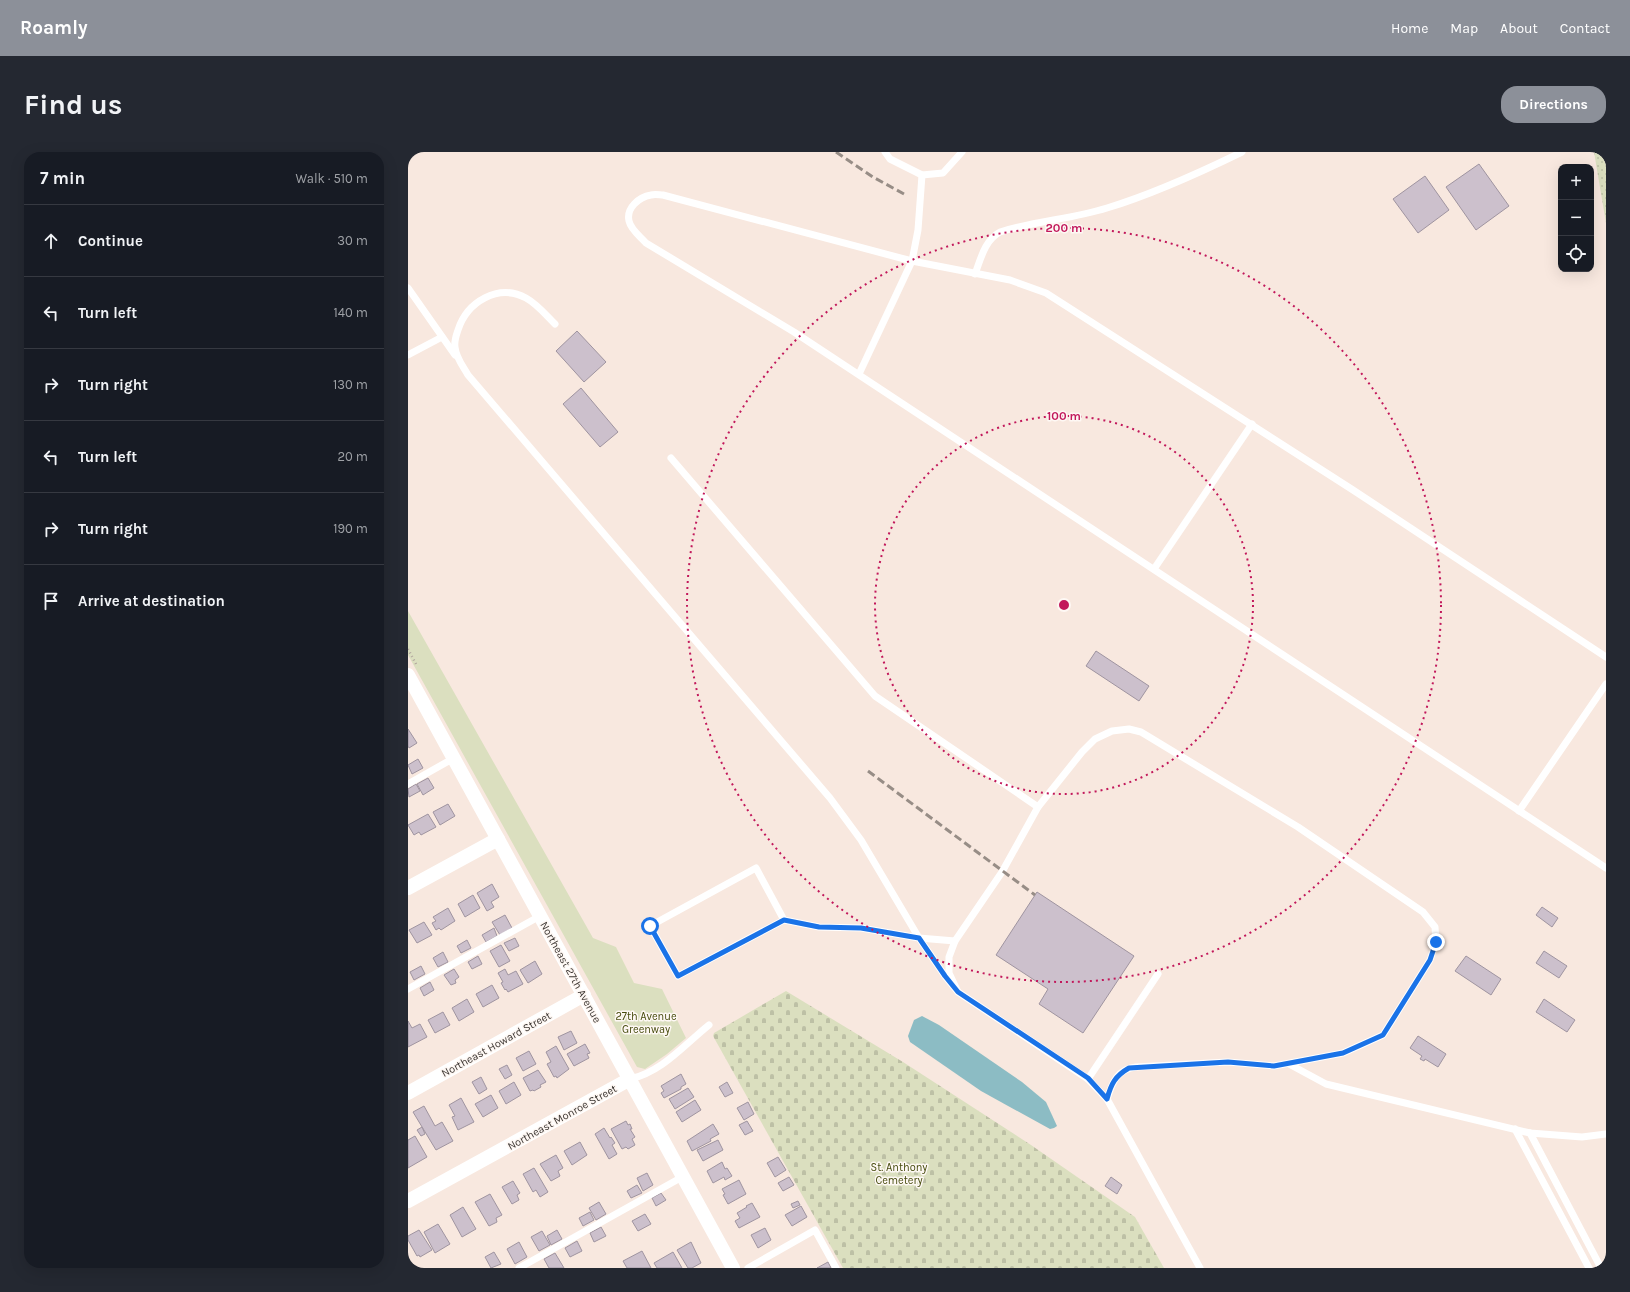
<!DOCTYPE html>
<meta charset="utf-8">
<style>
body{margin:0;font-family:Karla,sans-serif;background:#242831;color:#f1f3f6}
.controls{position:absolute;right:12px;top:12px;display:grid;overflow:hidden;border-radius:8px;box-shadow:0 4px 16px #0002}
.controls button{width:36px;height:36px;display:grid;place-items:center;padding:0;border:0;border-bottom:1px solid #363941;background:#171b24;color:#f1f3f6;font:20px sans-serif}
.stop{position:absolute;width:12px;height:12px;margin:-9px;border:3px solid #1a73e8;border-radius:50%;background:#fff}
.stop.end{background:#1a73e8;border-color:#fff;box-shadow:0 1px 4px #0008}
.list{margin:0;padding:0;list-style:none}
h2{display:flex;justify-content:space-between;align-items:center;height:52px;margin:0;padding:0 16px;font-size:17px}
h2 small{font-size:13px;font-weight:400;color:#9ea1a6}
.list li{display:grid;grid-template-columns:26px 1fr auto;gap:12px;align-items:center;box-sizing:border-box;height:72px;padding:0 16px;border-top:1px solid #363941}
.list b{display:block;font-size:15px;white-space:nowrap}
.list em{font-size:13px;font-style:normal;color:#9ea1a6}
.icon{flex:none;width:22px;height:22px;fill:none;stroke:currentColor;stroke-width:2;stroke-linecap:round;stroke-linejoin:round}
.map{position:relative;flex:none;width:1198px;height:1116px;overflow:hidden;border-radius:16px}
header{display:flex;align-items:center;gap:24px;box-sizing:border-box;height:56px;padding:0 20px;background:#8c9099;color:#fff}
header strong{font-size:19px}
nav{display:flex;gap:22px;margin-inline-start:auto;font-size:14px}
.intro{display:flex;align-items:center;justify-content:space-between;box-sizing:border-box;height:96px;padding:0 24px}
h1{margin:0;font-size:28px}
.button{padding:10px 18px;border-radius:16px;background:#8c9099;color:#fff;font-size:14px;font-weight:700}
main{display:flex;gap:24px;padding:0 24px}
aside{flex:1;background:#171b24;border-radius:16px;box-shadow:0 4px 16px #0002}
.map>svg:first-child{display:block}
</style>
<header>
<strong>Roamly</strong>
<nav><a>Home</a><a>Map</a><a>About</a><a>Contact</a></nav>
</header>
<div class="intro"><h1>Find us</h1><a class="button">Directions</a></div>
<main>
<aside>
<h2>7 min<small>Walk · 510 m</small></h2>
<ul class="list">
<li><svg class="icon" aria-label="ahead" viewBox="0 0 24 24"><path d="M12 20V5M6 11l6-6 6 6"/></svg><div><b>Continue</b></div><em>30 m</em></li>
<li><svg class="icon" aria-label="left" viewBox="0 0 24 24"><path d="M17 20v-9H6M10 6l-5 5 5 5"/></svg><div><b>Turn left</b></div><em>140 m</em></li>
<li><svg class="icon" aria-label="right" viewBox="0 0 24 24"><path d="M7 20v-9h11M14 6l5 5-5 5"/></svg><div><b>Turn right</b></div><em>130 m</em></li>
<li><svg class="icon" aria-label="left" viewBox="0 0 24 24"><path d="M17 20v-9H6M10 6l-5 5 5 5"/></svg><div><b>Turn left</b></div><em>20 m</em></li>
<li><svg class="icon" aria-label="right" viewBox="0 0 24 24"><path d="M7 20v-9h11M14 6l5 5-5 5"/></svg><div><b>Turn right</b></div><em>190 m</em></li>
<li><svg class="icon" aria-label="arrive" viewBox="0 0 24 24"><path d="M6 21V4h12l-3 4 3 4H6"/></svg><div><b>Arrive at destination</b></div></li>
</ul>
</aside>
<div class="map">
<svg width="1198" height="1116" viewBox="0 0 1198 1116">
<defs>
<pattern id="grass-dots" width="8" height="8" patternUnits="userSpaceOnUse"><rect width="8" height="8" fill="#dbdfbf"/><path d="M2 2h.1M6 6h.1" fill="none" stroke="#bdc0a5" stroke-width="1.8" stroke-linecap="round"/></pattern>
<pattern id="cemetery-stones" width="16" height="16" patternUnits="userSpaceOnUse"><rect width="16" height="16" fill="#dbdfbf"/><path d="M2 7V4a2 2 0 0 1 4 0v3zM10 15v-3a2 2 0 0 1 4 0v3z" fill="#bdc0a5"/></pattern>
</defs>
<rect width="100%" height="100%" fill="#f8e8df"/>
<path fill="url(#grass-dots)" d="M1186 0H1198V71Z"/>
<path fill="url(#cemetery-stones)" d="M378 839 495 910 623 993 727 1065 756 1116H435L305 884 306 881Z"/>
<path fill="#dbdfbf" d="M0 459 185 786 208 795 226 831 254 837 278 886 259 902 237 917 229 915 0 503Z"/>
<path fill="#8cbcc4" d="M514 864 531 873 614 930 638 950 649 974 646 976 642 977 573 939 502 890 500 884 506 868Z"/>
<g fill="#ccc0cc" stroke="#9f94a0">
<path d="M1071 12 1101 54 1068 78 1038 35Z"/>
<path d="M1017 24 1041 58 1010 81 985 47Z"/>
<path d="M169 179 198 210 176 230 148 199Z"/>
<path d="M173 236 210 280 192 295 155 252Z"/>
<path d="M688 499 741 534 731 549 678 514Z"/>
<path d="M0 577 9 591 1 596 0 594Z"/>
<path d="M10 607 15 616 4 622 0 613Z"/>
<path d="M20 626 26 636 15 643 9 632Z"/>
<path d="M8 632 12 639 1 645 0 637Z"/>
<path d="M40 652 47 664 32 673 25 660Z"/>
<path d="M20 662 28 675 13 683 11 680 6 683 0 673Z"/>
<path d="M84 732 91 745 83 750 86 755 79 759 69 741Z"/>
<path d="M629 740 726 804 675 881 631 852 640 837 588 803Z"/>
<path d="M65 743 72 756 57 765 50 752Z"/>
<path d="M1134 755 1150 766 1144 775 1128 763Z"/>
<path d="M40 756 47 769 33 778 31 776 28 778 24 771 28 769 25 765Z"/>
<path d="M97 763 104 776 92 783 84 770Z"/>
<path d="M16 770 24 783 9 791 1 778Z"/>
<path d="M86 776 89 784 78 790 74 783Z"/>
<path d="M107 786 111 794 101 799 96 791Z"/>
<path d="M59 788 63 796 53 801 49 794Z"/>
<path d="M93 793 102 809 91 815 82 799Z"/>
<path d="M1136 799 1159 814 1151 826 1128 811Z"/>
<path d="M35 800 40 810 30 815 25 806Z"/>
<path d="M70 804 74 812 64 817 60 810Z"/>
<path d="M1058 804 1093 827 1083 843 1047 819Z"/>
<path d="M127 809 134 822 120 831 112 818Z"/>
<path d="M13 814 17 822 6 828 2 820Z"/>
<path d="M46 817 51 825 47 828 48 831 43 833 36 823Z"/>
<path d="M97 817 100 823 108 819 115 832 100 840 98 837 97 838 93 831 95 830 90 821Z"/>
<path d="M22 830 26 838 16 844 12 836Z"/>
<path d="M84 833 91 846 75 855 68 842Z"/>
<path d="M59 847 66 860 51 869 44 856Z"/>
<path d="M1136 847 1167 868 1159 880 1128 860Z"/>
<path d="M35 860 42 873 27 881 20 868Z"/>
<path d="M0 869 4 876 12 872 19 885 0 895Z"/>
<path d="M163 879 169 891 156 898 150 885Z"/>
<path d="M1010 884 1038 902 1030 915 1017 907 1016 909 1012 907 1014 904 1002 896Z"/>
<path d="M177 892 182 901 179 902 181 906 166 914 159 902Z"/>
<path d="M148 894 161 917 149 926 148 924 146 925 139 912 143 910 138 900Z"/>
<path d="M121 899 128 912 115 919 108 906Z"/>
<path d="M99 913 104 923 97 927 91 917Z"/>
<path d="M130 918 138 930 132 933 133 935 126 939 125 938 122 939 115 926Z"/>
<path d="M273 922 278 932 273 935V937L256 946 253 941 256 939 253 934Z"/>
<path d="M73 925 79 937 71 942 64 930Z"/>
<path d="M106 930 113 943 98 952 91 939Z"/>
<path d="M319 930 325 941 317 945 311 935Z"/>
<path d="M280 936 286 945 267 957 261 947Z"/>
<path d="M83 943 90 956 75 965 67 952Z"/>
<path d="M53 946 66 970 50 978 44 965 47 964 41 953Z"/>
<path d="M287 948 293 958 274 970 268 960Z"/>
<path d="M340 950 346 962 336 968 329 956Z"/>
<path d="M16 954 27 974 34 970 45 989 28 998 5 960Z"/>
<path d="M218 969 220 973 222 972 224 977H222L227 985 224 987 227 993 220 997 218 995 214 997 203 977Z"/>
<path d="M339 969 345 979 337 983 331 973Z"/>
<path d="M305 972 311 982 302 987 303 989 284 999 279 989Z"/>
<path d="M14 975 17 982 13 984 9 978Z"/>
<path d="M196 976 202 986 203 985 207 991 204 993 209 1002 201 1007 187 982Z"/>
<path d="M7 984 19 1005 0 1016V988Z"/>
<path d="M310 988 315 998 295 1009 289 998Z"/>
<path d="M172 990 179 1003 164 1013 156 999Z"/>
<path d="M148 1003 155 1016 150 1019 152 1024 143 1029 132 1012Z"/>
<path d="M370 1005 378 1018 367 1025 359 1011Z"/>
<path d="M314 1010 317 1017 319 1016 324 1024 317 1028 316 1025 305 1031 299 1019Z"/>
<path d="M126 1016 140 1040 132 1045 128 1038 125 1040 115 1022Z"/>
<path d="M239 1021 245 1033 235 1039 229 1026Z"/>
<path d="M381 1025 386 1033 375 1039 370 1031Z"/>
<path d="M703 1025 714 1033 709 1042 697 1034Z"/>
<path d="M331 1028 338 1042 320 1052 315 1043 317 1042 314 1037Z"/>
<path d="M105 1029 112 1041 109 1043 111 1048 104 1052 94 1035Z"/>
<path d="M229 1033 234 1041 223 1046 219 1039Z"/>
<path d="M253 1041 258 1048 248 1054 244 1046Z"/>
<path d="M82 1042 94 1063 88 1066 89 1070 81 1074 67 1050Z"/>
<path d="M390 1049 392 1053 385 1056 383 1052Z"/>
<path d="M191 1050 198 1062 188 1068 181 1056Z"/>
<path d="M344 1051 352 1065 331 1076 327 1069 332 1066 329 1061 339 1055 338 1054Z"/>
<path d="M393 1054 399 1065 384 1074 377 1063Z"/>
<path d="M55 1055 68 1077 54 1085 42 1063Z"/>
<path d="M182 1060 186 1068 175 1074 171 1066Z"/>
<path d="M237 1062 243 1072 230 1079 224 1069Z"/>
<path d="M30 1072 42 1092 27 1101 16 1080Z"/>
<path d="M193 1075 198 1084 186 1090 182 1081Z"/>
<path d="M357 1076 363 1088 350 1096 343 1083Z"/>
<path d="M11 1078 24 1098 12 1105 11 1103 9 1104 0 1088V1084Z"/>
<path d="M149 1078 154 1087 143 1093 139 1084Z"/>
<path d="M134 1079 142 1093 131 1099 123 1085Z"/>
<path d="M169 1089 174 1099 162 1105 157 1096Z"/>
<path d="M111 1090 119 1105 107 1112 99 1097Z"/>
<path d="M283 1090 293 1111 284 1116H280L269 1098Z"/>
<path d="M234 1099 243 1116H219L215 1109Z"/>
<path d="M86 1100 93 1112 83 1116 77 1105Z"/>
<path d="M265 1100 274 1116H249L246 1111Z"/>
<path d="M147 1101 156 1116H141L136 1107Z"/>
<path d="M420 1110 423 1116H409Z"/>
</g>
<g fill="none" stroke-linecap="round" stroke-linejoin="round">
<path stroke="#afa39c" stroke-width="2.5" stroke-dasharray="1 3" stroke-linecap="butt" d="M0 497 9 514"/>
<g stroke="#fff" stroke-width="7">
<path d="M477 0 482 7 514 23 535 21 554 0"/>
<path d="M567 122C573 106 577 88 592 80 627 69 664 67 699 56 745 42 791 21 834 0"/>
<path d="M0 136 47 203"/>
<path d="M147 172C138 163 129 152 118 146 90 131 59 150 50 178 48 184 46 189 47 195 48 206 55 214 60 223L422 646 453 688 511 786 537 824 550 840"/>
<path d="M0 203 34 185"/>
<path d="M451 222 504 109 510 78 514 23"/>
<path d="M263 306 467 544 630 655"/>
<path d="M746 417 844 272"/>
<path d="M1198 505 945 338 638 141 602 128 504 109 255 43C252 43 247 42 243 43 231 45 218 56 221 69 223 78 232 84 238 91L386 180 1198 716"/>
<path d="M0 632 46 606"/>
<path d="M1111 659 1198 532"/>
<path d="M376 768 348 716 242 774 270 824 376 768 411 775 453 776 511 786 547 789 594 720 630 655 674 600 687 587 704 579 721 577 733 580 890 675 1015 760 1027 775 1028 790 1022 808 975 883 935 901 866 914 820 910 728 915C709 917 704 931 699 947L792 1116"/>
<path d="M547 789 541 805V821L550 840 680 927 699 947"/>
<path d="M0 837 132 764"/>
<path d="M881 912 918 932 1122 981 1174 985 1198 982"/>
<path d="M222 927C254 920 276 893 301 873"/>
<path d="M680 927 750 822"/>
<path d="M1107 977 1181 1116"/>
<path d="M1122 981 1193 1116"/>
<path d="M111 1116 276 1024"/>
<path d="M340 1116 407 1078 428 1116"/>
</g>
<g stroke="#fff" stroke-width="14">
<path d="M0 523 325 1116"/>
<path d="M0 736 90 687"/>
<path d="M0 941 176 843"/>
<path d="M0 1049 222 927"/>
</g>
<g stroke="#978d86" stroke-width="3" stroke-dasharray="8 4" stroke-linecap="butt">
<path d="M428 0 465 25 496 42"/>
<path d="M460 619 627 743"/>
</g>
</g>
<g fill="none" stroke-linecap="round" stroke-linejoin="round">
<path stroke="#1a73e8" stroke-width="5" d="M242 774 270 824 376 768 411 775 453 776 511 786 537 824 550 840 680 926 699 947C703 932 707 924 721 916L820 910 866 914 935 901 975 883 1022 808 1028 790"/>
</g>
<g fill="none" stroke="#c2185b" stroke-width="2" stroke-dasharray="2 4">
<circle cx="656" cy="453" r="189"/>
<circle cx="656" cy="453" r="377"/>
</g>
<g text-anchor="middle" stroke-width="3" stroke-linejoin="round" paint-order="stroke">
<g font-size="11" fill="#3d3733" stroke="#fef8f4">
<text transform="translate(163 820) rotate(61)" y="4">Northeast 27th Avenue</text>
<text transform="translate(88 892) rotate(-29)" y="4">Northeast Howard Street</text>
<text transform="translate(154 965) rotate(-29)" y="4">Northeast Monroe Street</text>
</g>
<g font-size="11" fill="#474c0e" stroke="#fef8f4">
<text x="238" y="868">27th Avenue<tspan x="238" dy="13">Greenway</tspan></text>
<text x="491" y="1019">St. Anthony<tspan x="491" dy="13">Cemetery</tspan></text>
</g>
</g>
<circle cx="656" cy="453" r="6" fill="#c2185b" stroke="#fef8f4" stroke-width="2"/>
<g font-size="12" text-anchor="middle" font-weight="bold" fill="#c2185b" stroke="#fef8f4" stroke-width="3" stroke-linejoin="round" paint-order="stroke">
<text x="656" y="80">200 m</text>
<text x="656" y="268">100 m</text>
</g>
</svg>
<div class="controls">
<button>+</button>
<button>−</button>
<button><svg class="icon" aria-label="locate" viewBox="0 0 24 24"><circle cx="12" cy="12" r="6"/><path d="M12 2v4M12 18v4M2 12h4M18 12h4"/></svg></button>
</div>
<div class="stop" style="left:242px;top:774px"></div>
<div class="stop end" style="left:1028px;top:790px"></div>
</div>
</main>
